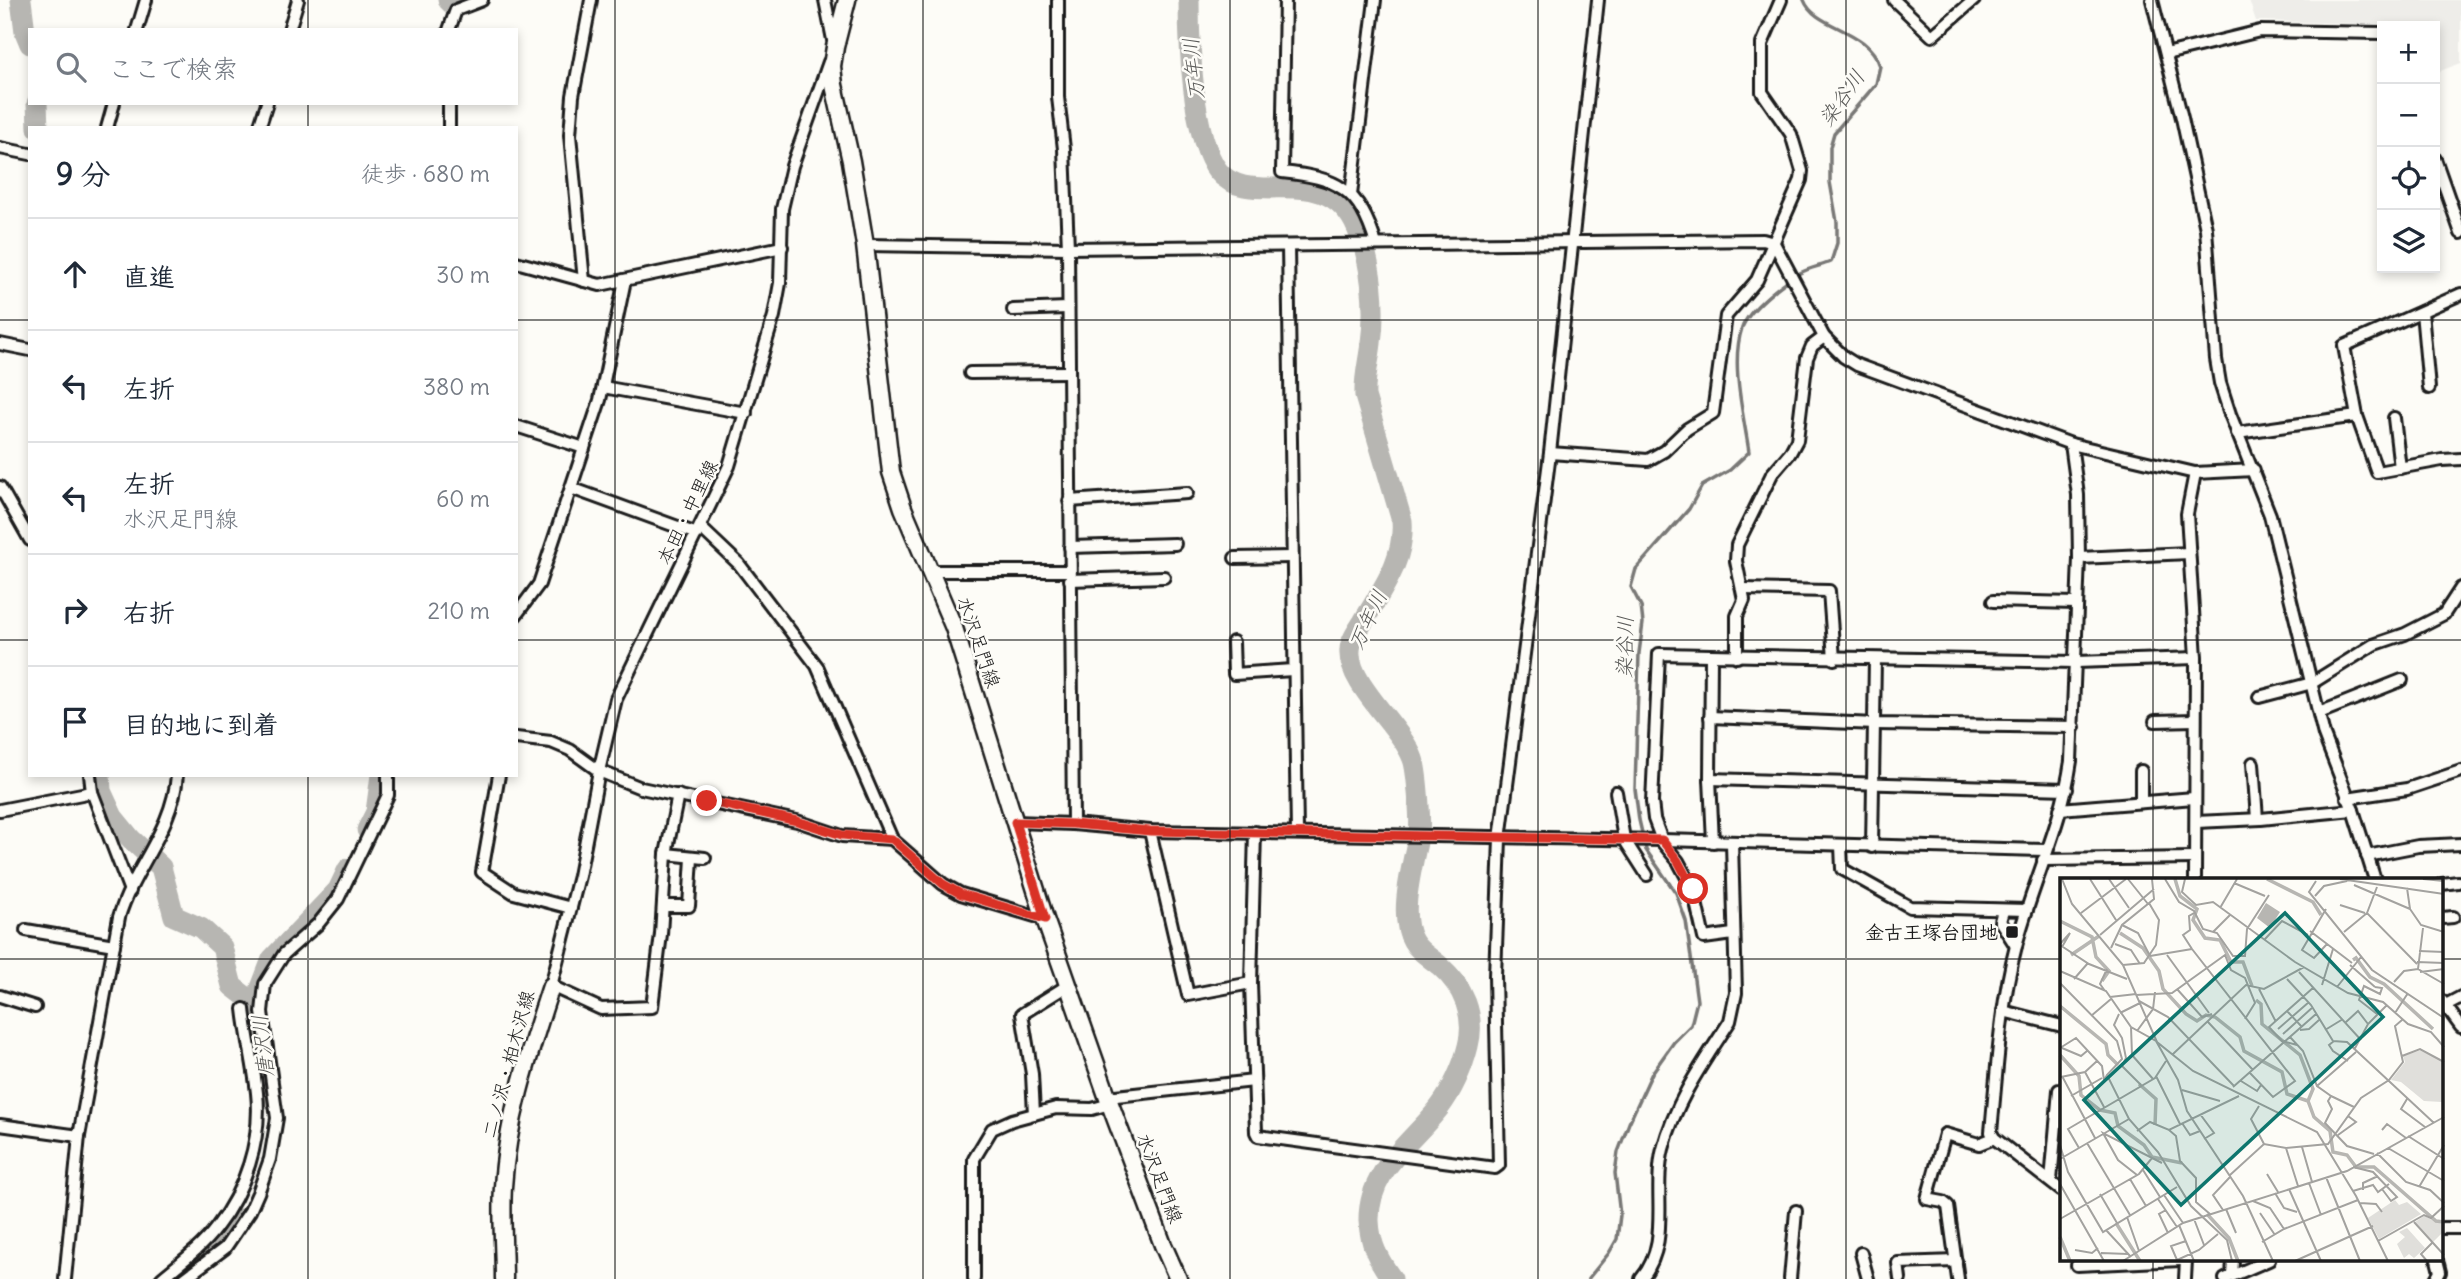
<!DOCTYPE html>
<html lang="ja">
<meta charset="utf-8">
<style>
body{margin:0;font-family:Delius,"Klee One",sans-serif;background:#f2f2f3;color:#1f2937}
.controls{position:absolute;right:21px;top:21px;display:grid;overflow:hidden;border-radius:0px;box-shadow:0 4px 10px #0003}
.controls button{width:63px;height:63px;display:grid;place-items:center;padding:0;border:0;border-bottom:2px solid #e0e1e3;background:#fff;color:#1f2937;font:35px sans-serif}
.stop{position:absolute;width:21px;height:21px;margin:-16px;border:5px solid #d93025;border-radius:50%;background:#fff}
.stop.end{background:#d93025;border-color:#fff;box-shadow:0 2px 7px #0008}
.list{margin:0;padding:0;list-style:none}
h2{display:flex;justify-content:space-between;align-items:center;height:91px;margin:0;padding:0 28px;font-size:30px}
h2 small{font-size:23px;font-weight:400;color:#747a83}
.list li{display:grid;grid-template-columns:46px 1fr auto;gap:21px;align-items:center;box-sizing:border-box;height:112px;padding:0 28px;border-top:2px solid #e0e1e3}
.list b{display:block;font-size:26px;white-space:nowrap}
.list p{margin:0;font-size:23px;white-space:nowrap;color:#747a83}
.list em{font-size:23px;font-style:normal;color:#747a83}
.icon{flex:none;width:38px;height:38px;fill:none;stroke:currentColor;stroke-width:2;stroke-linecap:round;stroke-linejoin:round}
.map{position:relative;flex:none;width:2461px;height:1279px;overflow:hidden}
.search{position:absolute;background:#fff;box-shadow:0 4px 10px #0003;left:28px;top:28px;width:490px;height:77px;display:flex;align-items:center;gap:18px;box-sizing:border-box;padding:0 24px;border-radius:0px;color:#747a83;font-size:26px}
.panel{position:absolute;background:#fff;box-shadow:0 4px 10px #0003;left:28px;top:126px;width:490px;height:651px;border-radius:0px}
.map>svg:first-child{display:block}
</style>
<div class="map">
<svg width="2461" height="1279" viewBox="0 0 2461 1279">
<rect width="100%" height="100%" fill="#fdfcf7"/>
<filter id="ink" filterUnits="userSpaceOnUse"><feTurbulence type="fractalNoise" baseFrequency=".0143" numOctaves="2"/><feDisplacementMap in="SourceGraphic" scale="14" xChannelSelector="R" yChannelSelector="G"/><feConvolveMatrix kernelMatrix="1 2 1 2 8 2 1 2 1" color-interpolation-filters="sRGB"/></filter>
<g filter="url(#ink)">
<path fill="#eeede9" d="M2249 0H2461V63L2435 73V26L2256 21Z"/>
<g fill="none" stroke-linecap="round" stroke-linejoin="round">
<path stroke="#797876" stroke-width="3.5" d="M1588 1279 1609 1253 1617 1239 1620 1215 1615 1173 1618 1152 1629 1123 1652 1073 1674 1042 1691 1025 1697 1001 1686 921 1676 893 1646 850 1639 820 1635 789 1639 653 1643 623 1641 606 1631 587 1636 569 1689 509 1702 486 1730 470 1749 452C1744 416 1730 364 1742 328 1748 310 1783 282 1800 273 1809 268 1821 266 1831 262L1837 243V222L1830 182V147L1834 133 1876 84 1880 66C1868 28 1815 29 1804 0"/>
<g stroke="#b7b6b2" stroke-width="21">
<path d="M21 0 25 32 30 44"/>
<path d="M448 0 456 8"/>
<path d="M1189 0C1189 43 1192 137 1218 171 1250 211 1326 157 1357 228 1372 262 1376 307 1371 343 1369 361 1364 378 1365 396L1402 521C1405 560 1382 589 1363 622 1358 630 1350 641 1350 650 1347 684 1401 726 1413 759 1417 770 1421 820 1419 832 1414 861 1397 915 1413 941 1419 952 1431 958 1440 966 1463 986 1476 1016 1468 1046 1463 1067 1452 1091 1439 1108 1410 1145 1368 1170 1369 1221 1370 1245 1379 1261 1392 1279"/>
<path d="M37 103 38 128"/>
<path d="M100 775 101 791 113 817 131 839 161 867 174 916 201 928 222 947 232 986 259 1007"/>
<path d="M367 830 376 812 381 775"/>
<path d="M269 1098 258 1027 259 993 272 959 338 890 348 869"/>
<path d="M177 1279C200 1261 225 1244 241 1219"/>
</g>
<g stroke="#1c1c1c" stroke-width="16">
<g id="street">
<path d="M825 0 833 40"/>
<path d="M1058 0V97L1064 149 1068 248 1073 824"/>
<path d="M1285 0 1282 172C1338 178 1359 188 1376 244"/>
<path d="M1894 0 1932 36 1974 0"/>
<path d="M2152 0 2182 118 2206 229 2216 359 2220 383 2230 414 2270 515 2324 735 2353 810 2375 880"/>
<path d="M137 30 146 0"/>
<path d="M289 30 298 0"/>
<path d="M449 30 456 10 482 0"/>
<path d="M2166 54 2260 31 2382 33"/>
<path d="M449 103V128"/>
<path d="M107 128 114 103"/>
<path d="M259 128 267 103"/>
<path d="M0 148 30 154"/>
<path d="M2435 159 2461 233"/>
<path d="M1351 195 1375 0"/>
<path d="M865 245 1068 248 1763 240 1774 243 1824 337 1844 357 1857 365 2071 444 2195 473 2254 470"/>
<path d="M1288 246 1297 832"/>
<path d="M516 262 600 285 782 247"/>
<path d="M584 281 570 135 573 96 591 0"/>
<path d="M2461 294 2344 346 2357 416 2377 472 2442 460 2461 459"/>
<path d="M1013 310 1067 308"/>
<path d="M2422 312 2429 388"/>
<path d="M0 344 30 350"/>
<path d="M970 373 1068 372"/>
<path d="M603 387 746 413"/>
<path d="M2394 418 2400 468"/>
<path d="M516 426 584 448"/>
<path d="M2237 433 2357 416"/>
<path d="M1550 453 1648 460 1664 451 1687 429 1713 413 1726 316 1757 280 1801 180 1802 171 1791 134 1762 92V44L1781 0"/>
<path d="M2195 473 2187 514 2196 658 2195 880"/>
<path d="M0 487 30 540"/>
<path d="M571 488 697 534"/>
<path d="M1069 501 1187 493"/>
<path d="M700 527 739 564 817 666 892 839"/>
<path d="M1070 547 1175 544"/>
<path d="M1235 558 1291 557"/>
<path d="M2079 558 2189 553"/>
<path d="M930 571H1070"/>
<path d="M1070 580 1164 577"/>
<path d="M1743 589 1829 591 1834 659"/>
<path d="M1993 601 2076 603"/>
<path d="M516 615 539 584 600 400 625 280"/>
<path d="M1233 642 1234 674 1293 670"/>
<path d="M1711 656 1710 779 1713 842"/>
<path d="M1737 657V616L1744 600 1736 561 1737 545 1772 474 1790 453 1797 440 1807 358 1812 346 1824 337"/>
<path d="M2259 697 2312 683 2373 645 2405 634 2444 614 2461 588"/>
<path d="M2319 713 2402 680"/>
<path d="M1710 717 1876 724 2074 727"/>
<path d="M2155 721 2195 720"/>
<path d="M516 738 551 742 570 750 599 771 641 788 797 821 842 836 892 839 943 884 961 894 1045 919"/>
<path d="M2253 763 2257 819"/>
<path d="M2141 771V802"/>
<path d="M90 775 92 792 130 891"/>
<path d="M499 775 482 872 514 893 571 908"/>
<path d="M1710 779 2067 789"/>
<path d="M1616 792 1624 839 1647 875"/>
<path d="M678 795 666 854 661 934 652 1007 601 1009 551 986 579 876 599 771 616 699 729 466 774 316 780 283 782 209 792 166 829 62"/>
<path d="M2347 798 2407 789 2461 771"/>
<path d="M2060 809 2194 798"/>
<path d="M0 810 92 792"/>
<path d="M1015 822 1073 824 1150 831 1662 840 2046 850"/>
<path d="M2196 822 2261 819 2353 810"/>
<path d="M1150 831 1188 995 1251 983"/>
<path d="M1255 832 1251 983 1256 1132 1258 1136 1495 1168 1499 1165 1495 976 1500 839 1550 453 1598 0"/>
<path d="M1841 845 1842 869 1910 907 2027 910"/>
<path d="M1872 847 1875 659"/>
<path d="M666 854 705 858"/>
<path d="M2367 856 2418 846 2461 844"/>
<path d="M2043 860 2195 858"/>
<path d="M2442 884 2458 882"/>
<path d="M663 906H689L692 858"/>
<path d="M2003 911 2000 921 2016 946"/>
<path d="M2442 918 2453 917"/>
<path d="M26 930 114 945"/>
<path d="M1733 934 1704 938 1693 889 1678 861 1663 843 1654 819 1652 802 1659 654 2076 662 2196 658"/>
<path d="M0 996 35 1007"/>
<path d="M2442 1001 2461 1027"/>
<path d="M2442 1007 2461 997"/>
<path d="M2003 1011 2062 1026"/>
<path d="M1107 1097 1254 1081"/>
<path d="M1034 1114 1032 1074 1022 1014 1070 984"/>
<path d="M0 1125 79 1136"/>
<path d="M2051 1181 2059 1090"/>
<path d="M2062 1191 1994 1138 1991 1132C1997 1070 2000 1007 2016 946 2032 884 2062 825 2071 761L2079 558 2078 495 2071 444"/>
<path d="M2442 1228H2461"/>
<path d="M1861 1253 1868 1279"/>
<path d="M2077 1265 2181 1260"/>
<path d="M2232 1276 2233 1260"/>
<path d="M65 1279 79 1136 119 917C134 867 173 830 177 775"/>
<path d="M161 1279C180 1263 201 1248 216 1228 245 1191 262 1140 257 1093 254 1065 247 1037 244 1009"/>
<path d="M184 1279 225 1248 250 1211 258 1193 270 1159 277 1118 262 1012 265 984 284 954 318 924 338 899 388 795V775"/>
<path d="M974 1279V1159L992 1129 1012 1120 1056 1108 1092 1109 1110 1104"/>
<path d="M1641 1279C1672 1242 1652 1193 1663 1149 1676 1100 1703 1063 1730 1021L1736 993 1732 842"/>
<path d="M1790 1279 1796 1211"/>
<path d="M1900 1279 1898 1263 1956 1261"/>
<path d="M1958 1279 1948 1206 1943 1202 1927 1199 1945 1134 1979 1144 1994 1138"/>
<path d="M2185 1279 2186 1260"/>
<path d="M2225 1279 2269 1260"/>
<path d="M2436 1279 2440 1272 2437 1260"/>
</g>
</g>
<g stroke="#1c1c1c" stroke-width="21">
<g id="secondary">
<path d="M847 0 835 47 832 66 834 85 851 161 865 245 891 472 903 508 954 628 1045 919 1110 1104 1163 1245 1178 1279"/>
<path d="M504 1279C504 1248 501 1217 503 1187 507 1118 530 1051 551 986"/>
</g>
</g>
<use href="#street" stroke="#fdfcf7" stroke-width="10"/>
<use href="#secondary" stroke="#fdfcf7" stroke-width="16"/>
</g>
</g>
<g fill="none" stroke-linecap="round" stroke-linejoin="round" filter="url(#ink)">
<path stroke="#d93025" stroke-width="9" d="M707 801 797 821 842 835 892 839 943 884 961 894 1045 919 1015 822 1073 824 1150 831 1662 840 1678 861 1693 889"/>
</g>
<path fill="none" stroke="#1c1c1c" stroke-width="2" stroke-opacity="0.55" d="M308 0V30M615 0V1279M923 0V1279M1230 0V1279M1538 0V1279M1846 0V1279M2153 0V880M308 103V128M0 320H30M516 320H2461M0 640H30M516 640H2461M308 775V1279M0 959H2062M2442 959H2461M2153 1260V1279"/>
<rect fill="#1c1c1c" stroke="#fdfcf7" stroke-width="2.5" x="2005" y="925" width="14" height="14" rx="3.5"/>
<g text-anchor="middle" stroke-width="5" stroke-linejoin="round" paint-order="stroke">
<g font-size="19" fill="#1c1c1c" stroke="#fdfcf7">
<text transform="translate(687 512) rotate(-64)" y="7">本田・中里線</text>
<text transform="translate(979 642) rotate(71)" y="7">水沢足門線</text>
<text transform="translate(508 1064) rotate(-75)" y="7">二ノ沢・柏木沢線</text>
<text transform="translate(1160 1178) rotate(69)" y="7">水沢足門線</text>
</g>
<g font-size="19" font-weight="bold" fill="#1c1c1c" stroke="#fdfcf7" text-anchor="end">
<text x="1998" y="939">金古王塚台団地</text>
</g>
<g font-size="21" font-style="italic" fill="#5a5a58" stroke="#fdfcf7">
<text transform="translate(1194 69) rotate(-96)" y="7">万年川</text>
<text transform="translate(1842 98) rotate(-55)" y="7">染谷川</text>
<text transform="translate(1368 620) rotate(-65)" y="7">万年川</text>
<text transform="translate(1625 647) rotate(-89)" y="7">染谷川</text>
<text transform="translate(263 1046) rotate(-96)" y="7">唐沢川</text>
</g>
</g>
<g transform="translate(2060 878)">
<rect width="383" height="383" fill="#fdfcf7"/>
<path d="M361 172 383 184 382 224 364 223 341 204 331 202 345 184 343 178ZM335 322 339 327 347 324 361 336 319 361 308 340ZM364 338 383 346V354L373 364 355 344ZM347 350 365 370 354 380 349 376 344 380 337 366 345 359 339 354Z" fill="#e0dfdb"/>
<path d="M206 25 220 34 210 50 197 40Z" fill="#b7b6b2"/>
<path fill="none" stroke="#b7b6b2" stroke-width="3.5" d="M115 1 120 18 137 31 133 42 145 60 160 62 171 84H183L192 108M207 1 253 24 261 37M0 43 32 59 36 79 49 93 42 103M60 55 83 70 99 93 103 111 126 136 137 143 146 137 155 139 180 159 184 173 222 194 227 216 248 223 254 239 270 253 273 274 287 277 296 289H314L376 343 384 344M11 77 39 58M293 82 296 80 310 99 324 106 373 151M196 122 201 126 202 146 240 177 253 211 248 223M0 128 46 166 48 177 58 187M0 177 19 198 21 217 40 232 55 235 58 248 84 267 92 279 122 285M79 206 96 221 95 247M147 336 169 360 178 383M56 345 80 383M0 359 10 383"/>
<path fill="none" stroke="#a3a29f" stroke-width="2" d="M2 1 12 26 63 87 97 164 133 193 257 254 296 318 328 383M30 1 56 42M49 1 69 30M68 1 88 26M105 1 119 24 134 33 143 51 157 55 173 78H185L187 51 209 17M125 1 122 14 136 27 153 24 235 84 288 115 323 124 348 146 371 154 384 169M280 1 384 16M363 1 384 3M256 3 249 14 312 92 384 140M174 5 205 18M294 7 350 31M347 10 350 31 361 47 384 54M255 18 264 8 287 3M280 27 305 35M160 30 177 1M266 31 242 72 254 80 267 66M21 35 66 1M134 35 129 38 130 52 123 57 132 71 235 203 213 219 190 195M307 35 317 9M62 47 78 55 89 76M363 50 358 91 384 106M250 53 292 85M153 54 170 37M284 54 307 35 357 86M40 57 94 11M205 61 222 43 248 57M0 66 10 55 2 69M55 66 71 72 80 86M0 67 29 86 67 101M51 70 62 47 94 21 92 1M359 73 384 74M107 77 149 135M90 78 132 71M357 84 384 85M63 87 84 85 96 67 99 42 89 25M290 87 315 109M0 93 46 113 71 149 96 163 118 202 127 233 183 318 213 383M239 94 301 162M360 94 384 91M14 101 28 85M227 101 251 127 273 163 287 164 374 245M334 104 344 93 358 91M0 105 57 163 62 181 47 197 69 241 98 274 131 328 167 362 172 383M262 107 273 71M277 109 301 79M315 109 322 110 320 116 304 108 299 122 317 136M117 111 142 139 152 136M199 111 216 144M45 113 40 106 47 91M76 117 112 115 165 77 171 92 185 100 195 125 185 141M50 119 76 116M79 123 108 139 174 208M227 133 242 149M60 135 80 125M335 135 348 115M59 136 54 147 62 160 66 180 62 188 81 207M31 138 51 121M148 144 193 192M286 144 298 133 308 146M71 149 72 177 93 201M218 151 249 124M240 152 249 151 259 142M265 152 283 141M77 153 93 131 95 114M223 156 253 129M230 159 243 173 257 208 271 218 268 223 272 231 265 245 287 268 314 276M274 163 269 167 273 173 288 183M237 167 222 163 209 149 254 109M0 170 16 160 42 188 44 202 47 197M2 170 21 178 27 173M294 172 308 146 327 127M113 176 186 107 204 111 244 89M342 178 360 171 384 184M25 194 44 229M2 198 35 260M96 198 120 246M1 199 25 194 37 183M181 203 197 213 201 207M257 208 296 174M173 209 256 136M122 212 160 223M11 218 42 200M271 218 294 229M347 221 341 231 365 249M199 228 191 241 204 266M140 236 154 255 144 261M122 245 130 257 140 253M109 252 116 258 120 283 136 300V324L150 336M322 252 327 246 346 260M77 253 90 244 109 252 179 218M278 257 296 244 288 238M348 258 384 281M27 265 70 337M0 267 8 294 43 354 117 309M242 269 252 304M19 270 8 251 95 200 106 183M226 270 238 308M328 270 384 303M317 275 346 304 370 312 384 325M0 281 69 241M293 289 313 294 337 319 331 323 322 311M83 292 100 319M207 296 218 314M77 297 58 282 43 255 102 285M170 297 204 266 226 270 268 266 301 220 329 202 343 184 335 148 342 142M266 299 300 383M70 301 86 328M249 305 261 337M0 306 44 383M359 309 384 267M229 311 261 383M303 312V305L318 298M293 313 313 307 318 314 329 306M215 315 224 330 237 334M40 316 57 345M104 317 123 345M98 321 117 349M193 323 210 330 224 351M300 325 316 326 322 334M166 331 176 355M106 332 99 336 108 355M163 332 153 317 170 299M200 335 215 357M67 339 79 373M0 341 79 296 92 280M134 341 144 367M354 344 384 377M119 347 134 383M46 352 71 379M318 363 364 337 371 340 384 328M202 364 224 351 298 322M15 372 32 375 38 370M41 375 68 376M117 382 111 368 126 363M63 383 123 345 287 293 384 239M115 383 139 372 158 356M235 383 313 348M367 383 361 376 372 365"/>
<path fill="#0f766e" fill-opacity="0.15" stroke="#0f766e" stroke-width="3.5" d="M225 35 323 139 121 327 24 222Z"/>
<rect width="383" height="383" fill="none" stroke="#1c1c1c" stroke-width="3.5"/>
</g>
</svg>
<div class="controls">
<button>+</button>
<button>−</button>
<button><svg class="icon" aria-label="locate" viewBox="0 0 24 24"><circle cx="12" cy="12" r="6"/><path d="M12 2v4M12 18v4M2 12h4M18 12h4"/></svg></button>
<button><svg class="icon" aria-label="layers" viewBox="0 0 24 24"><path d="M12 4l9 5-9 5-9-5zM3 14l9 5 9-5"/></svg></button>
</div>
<div class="stop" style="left:1693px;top:889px"></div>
<div class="stop end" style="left:707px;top:801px"></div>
<div class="search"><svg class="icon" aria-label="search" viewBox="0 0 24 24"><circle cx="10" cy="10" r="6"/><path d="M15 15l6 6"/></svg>ここで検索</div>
<section class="panel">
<h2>9 分<small>徒歩 · 680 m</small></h2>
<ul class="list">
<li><svg class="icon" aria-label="ahead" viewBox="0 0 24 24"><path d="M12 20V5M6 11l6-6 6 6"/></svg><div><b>直進</b></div><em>30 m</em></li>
<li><svg class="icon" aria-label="left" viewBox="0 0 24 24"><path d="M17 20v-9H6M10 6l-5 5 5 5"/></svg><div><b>左折</b></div><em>380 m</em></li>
<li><svg class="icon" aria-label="left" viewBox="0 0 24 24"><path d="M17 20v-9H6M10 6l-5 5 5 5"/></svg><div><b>左折</b><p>水沢足門線</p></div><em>60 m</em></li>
<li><svg class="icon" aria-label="right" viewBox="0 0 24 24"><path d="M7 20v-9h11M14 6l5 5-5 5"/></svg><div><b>右折</b></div><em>210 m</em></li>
<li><svg class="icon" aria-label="arrive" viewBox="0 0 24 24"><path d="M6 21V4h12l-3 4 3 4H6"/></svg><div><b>目的地に到着</b></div></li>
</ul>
</section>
</div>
